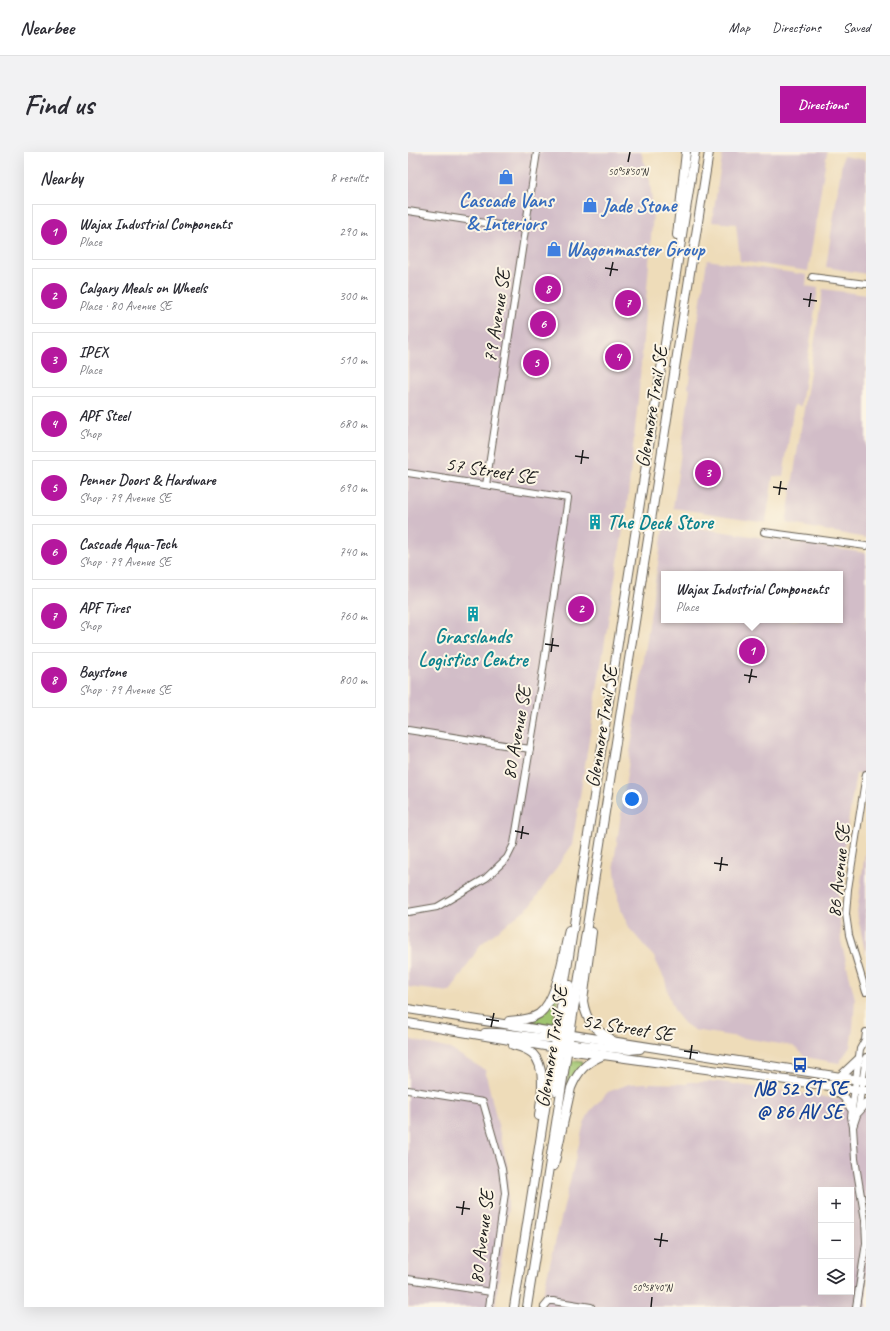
<!DOCTYPE html>
<meta charset="utf-8">
<style>
body{margin:0;font-family:Caveat,sans-serif;background:#f2f2f3;color:#2b2b33}
.controls{position:absolute;right:12px;bottom:12px;display:grid;overflow:hidden;border-radius:0px;box-shadow:0 4px 16px #0002}
.controls button{width:36px;height:36px;display:grid;place-items:center;padding:0;border:0;border-bottom:1px solid #e1e1e2;background:#fff;color:#2b2b33;font:20px sans-serif}
.you{position:absolute;left:224px;top:647px;width:14px;height:14px;margin:-10px;border:3px solid #fff;border-radius:50%;background:#1a73e8;box-shadow:0 0 0 6px #1a73e833}
.badge{display:grid;place-items:center;width:26px;height:26px;border-radius:50%;background:#b5179e;color:#fff;font-size:13px;font-weight:700}
.pin{position:absolute;translate:-50% -50%;border:2px solid #fff;box-shadow:0 1px 4px #0006}
.popup{position:absolute;left:253px;top:419px;width:182px;height:52px;box-sizing:border-box;display:grid;place-content:center;border-radius:0px;background:#fff;filter:drop-shadow(0 1px 3px #0005);font-size:13px;white-space:nowrap;color:#7c7c81}
.popup b{font-size:15px;color:#2b2b33}
.popup::after{content:'';position:absolute;left:50%;top:100%;margin-left:-8px;border:8px solid transparent;border-top-color:#fff}
.list{margin:0;padding:0;list-style:none}
h2{display:flex;justify-content:space-between;align-items:center;height:52px;margin:0;padding:0 16px;font-size:17px}
h2 small{font-size:13px;font-weight:400;color:#7c7c81}
.list li{display:grid;grid-template-columns:26px 1fr auto;gap:12px;align-items:center;box-sizing:border-box;height:56px;margin:0 8px 8px;padding:0 8px;border:1px solid #e1e1e2;border-radius:0px}
.list b{display:block;font-size:15px;white-space:nowrap}
.list p{margin:0;font-size:13px;white-space:nowrap;color:#7c7c81}
.list em{font-size:13px;font-style:normal;color:#7c7c81}
.icon{flex:none;width:22px;height:22px;fill:none;stroke:currentColor;stroke-width:2;stroke-linecap:round;stroke-linejoin:round}
.map{position:relative;flex:none;width:458px;height:1155px;overflow:hidden;border-radius:0px}
header{display:flex;align-items:center;gap:24px;box-sizing:border-box;height:56px;padding:0 20px;background:#fff;border-bottom:1px solid #e1e1e2}
header strong{font-size:19px}
nav{display:flex;gap:22px;margin-inline-start:auto;font-size:14px}
.intro{display:flex;align-items:center;justify-content:space-between;box-sizing:border-box;height:96px;padding:0 24px}
h1{margin:0;font-size:28px}
.button{padding:10px 18px;border-radius:0px;background:#b5179e;color:#fff;font-size:14px;font-weight:700}
main{display:flex;gap:24px;padding:0 24px}
aside{flex:1;background:#fff;border-radius:0px;box-shadow:0 4px 16px #0002}
.map>svg:first-child{display:block}
</style>
<header>
<strong>Nearbee</strong>
<nav><a>Map</a><a>Directions</a><a>Saved</a></nav>
</header>
<div class="intro"><h1>Find us</h1><a class="button">Directions</a></div>
<main>
<aside>
<h2>Nearby<small>8 results</small></h2>
<ul class="list">
<li><span class="badge">1</span><div><b>Wajax Industrial Components</b><p>Place</p></div><em>290 m</em></li>
<li><span class="badge">2</span><div><b>Calgary Meals on Wheels</b><p>Place · 80 Avenue SE</p></div><em>300 m</em></li>
<li><span class="badge">3</span><div><b>IPEX</b><p>Place</p></div><em>510 m</em></li>
<li><span class="badge">4</span><div><b>APF Steel</b><p>Shop</p></div><em>680 m</em></li>
<li><span class="badge">5</span><div><b>Penner Doors &amp; Hardware</b><p>Shop · 79 Avenue SE</p></div><em>690 m</em></li>
<li><span class="badge">6</span><div><b>Cascade Aqua-Tech</b><p>Shop · 79 Avenue SE</p></div><em>740 m</em></li>
<li><span class="badge">7</span><div><b>APF Tires</b><p>Shop</p></div><em>760 m</em></li>
<li><span class="badge">8</span><div><b>Baystone</b><p>Shop · 79 Avenue SE</p></div><em>800 m</em></li>
</ul>
</aside>
<div class="map">
<svg width="458" height="1155" viewBox="0 0 458 1155">
<rect width="100%" height="100%" fill="#fcf5e5"/>
<filter id="ink" filterUnits="userSpaceOnUse"><feTurbulence type="fractalNoise" baseFrequency=".025" numOctaves="2"/><feDisplacementMap in="SourceGraphic" scale="8" xChannelSelector="R" yChannelSelector="G"/><feConvolveMatrix kernelMatrix="1 2 1 2 8 2 1 2 1" color-interpolation-filters="sRGB"/></filter>
<filter id="wash" filterUnits="userSpaceOnUse"><feTurbulence type="fractalNoise" baseFrequency=".012" numOctaves="4" result="noise"/><feDisplacementMap in="SourceGraphic" scale="16" xChannelSelector="R" yChannelSelector="G"/><feGaussianBlur stdDeviation="0.9" result="paint"/><feColorMatrix in="noise" values="0 0 0 0 0 0 0 0 0 0 0 0 0 0 0 0 0 1.4 0 .05"/><feComposite in="paint" operator="in"/></filter>
<g filter="url(#wash)">
<rect width="100%" height="100%" fill="#eedcb9"/>
<g fill="#d2bdc8" fill-rule="evenodd">
<path d="M0 0H233L242 29 245 61 231 238 219 353 164 693 123 753 73 792 42 840 0 835Z"/>
<path d="M315 0H419L400 119 332 109 328 72 304 70Z"/>
<path d="M435 4 458 8V122L418 115Z"/>
<path d="M299 108 399 123 398 134 410 136 393 254 386 253 375 325 365 324 358 370 265 356 282 237 280 236Z"/>
<path d="M415 137 458 143V386L378 371Z"/>
<path d="M256 371 458 401V622H448L430 732 433 789 447 847 445 876 442 895 431 911 397 905 385 894 286 878 276 871 267 860 261 844 257 828 246 805 222 777 211 754 206 710ZM256 422H432V468H256Z"/>
<path d="M458 694V804L449 761Z"/>
<path d="M0 887 42 897 77 918 100 1016V1056L87 1155H0Z"/>
<path d="M280 930H312L458 951V1155H137L135 1141 176 971 183 958 200 940 221 932 239 931V933H241V931L279 932ZM413 1038H443V1140H413Z"/>
</g>
<g fill="#a0c56f" stroke="#5e7046">
<path d="M151 837 145 872H142L141 875 121 872Z"/>
<path d="M162 908 174 910 175 912 158 947H156Z"/>
</g>
</g>
<g filter="url(#ink)">
<g fill="none" stroke-linecap="round" stroke-linejoin="round">
<g stroke="#665f53" stroke-width="8">
<g id="minor">
<path d="M0 59 117 77"/>
<path d="M404 125 458 132"/>
<path d="M0 321 160 346 133 531 106 692 99 706 78 726 29 755 0 760"/>
<path d="M78 333 129 0"/>
<path d="M356 380 458 394"/>
<path d="M0 578 122 597"/>
<path d="M458 622 440 737 438 762 441 783 458 840"/>
<path d="M0 938 75 950 94 1017 97 1041 81 1155"/>
<path d="M445 975 450 960 458 905"/>
<path d="M0 1127 83 1140"/>
<path d="M136 1155 141 1149H145L183 1155"/>
<path d="M448 1155 458 1091 457 1068 447 1007 445 975 443 965 452 897 457 888 458 880"/>
</g>
</g>
<g stroke="#665f53" stroke-width="10">
<g id="major">
<path d="M269 83 278 0"/>
<path d="M184 780 175 849C178 868 185 877 202 886"/>
<path d="M0 857 458 929"/>
<path d="M101 869C111 868 122 868 131 862 150 847 155 801 161 778"/>
<path d="M0 871 166 899 458 939"/>
<path d="M77 881C102 879 127 888 153 886"/>
<path d="M157 885 162 833"/>
<path d="M156 891 222 898 232 897"/>
<path d="M105 893C112 895 120 897 125 902 139 916 133 947 131 964"/>
<path d="M457 912 458 913"/>
<path d="M432 925 451 907"/>
<path d="M421 933 437 946 443 956"/>
<path d="M148 939 152 892"/>
<path d="M450 960 458 951"/>
<path d="M146 1014 163 936C170 919 178 910 196 903"/>
<path d="M106 1155 287 0"/>
<path d="M119 1155 301 0"/>
</g>
</g>
<use href="#minor" stroke="#fff" stroke-width="6"/>
<use href="#major" stroke="#fff" stroke-width="8"/>
</g>
</g>
<path fill="none" stroke="#1c1c1c" stroke-width="1.5" d="M220 10 222 0M197 116 210 118M202 124 205 110M395 147 409 149M401 155 403 141M167 304 181 306M173 312 175 298M365 335 379 337M371 343 373 329M137 492 151 494M143 500 145 486M336 523 349 525M341 531 344 517M107 679 121 682M113 687 115 674M306 711 320 713M312 719 314 705M78 867 91 869M83 875 86 861M276 899 290 901M282 907 284 893M48 1055 62 1057M54 1063 56 1049M246 1087 260 1089M252 1095 254 1081M243 1155 244 1145"/>
<defs>
<g id="shop-bare" transform="scale(1.2)"><path d="M-5-2.5h2.3a2.7 3.5 0 0 1 5.4 0H5L5.5 6h-11ZM-1.5-2.5h3a1.5 2.3 0 0 0-3 0Z" fill="#3f7fe0" stroke="#fcf5e5" stroke-width="2.5" paint-order="stroke"/></g>
<g id="building-bare" transform="scale(1.2)"><path d="M-4-6H4V6H1V3H-1V6H-4ZM-2.5-4.3h1.7v1.8h-1.7ZM.8-4.3h1.7v1.8H.8ZM-2.5-1h1.7V.8h-1.7ZM.8-1h1.7V.8H.8Z" fill="#0f9aa8" stroke="#fcf5e5" stroke-width="2.5" paint-order="stroke"/></g>
<g id="bus-bare" transform="scale(1.2)"><path d="M-5-6H5V4H4V6H2V4H-2V6H-4V4H-5ZM-3.5-4V0h7V-4ZM-3.5 1.2v1.5H-2V1.2ZM2 1.2v1.5H3.5V1.2Z" fill="#1a4fb4" stroke="#fcf5e5" stroke-width="2.5" paint-order="stroke"/></g>
</defs>
<g fill-rule="evenodd">
<use href="#shop-bare" x="98" y="25"/>
<use href="#shop-bare" x="182" y="53"/>
<use href="#shop-bare" x="146" y="97"/>
<use href="#building-bare" x="187" y="370"/>
<use href="#building-bare" x="65" y="462"/>
<use href="#bus-bare" x="392" y="913"/>
</g>
<g text-anchor="middle" stroke-width="4" stroke-linejoin="round" paint-order="stroke">
<g font-size="20" font-weight="bold" fill="#366cbe" stroke="#fcf5e5" text-anchor="start">
<text x="98" y="55" text-anchor="middle">Cascade Vans<tspan x="98" dy="23">&amp; Interiors</tspan></text>
<text x="194" y="60">Jade Stone</text>
<text x="158" y="104">Wagonmaster Group</text>
</g>
<g font-size="20" fill="#1c1c1c" stroke="#fcf5e5">
<text transform="translate(88 164) rotate(-81)" y="7">79 Avenue SE</text>
<text transform="translate(243 255) rotate(-81)" y="7">Glenmore Trail SE</text>
<text transform="translate(83 318) rotate(9)" y="7">57 Street SE</text>
<text transform="translate(193 575) rotate(-81)" y="7">Glenmore Trail SE</text>
<text transform="translate(108 581) rotate(-80)" y="7">80 Avenue SE</text>
<text transform="translate(430 719) rotate(-84)" y="7">86 Avenue SE</text>
<text transform="translate(220 875) rotate(9)" y="7">52 Street SE</text>
<text transform="translate(143 895) rotate(-81)" y="7">Glenmore Trail SE</text>
<text transform="translate(73 1085) rotate(-83)" y="7">80 Avenue SE</text>
</g>
<g font-size="20" font-weight="bold" fill="#0d838f" stroke="#fcf5e5" text-anchor="start">
<text x="199" y="377">The Deck Store</text>
<text x="65" y="491" text-anchor="middle">Grasslands<tspan x="65" dy="23">Logistics Centre</tspan></text>
</g>
<g font-size="20" font-weight="bold" fill="#164399" stroke="#fcf5e5">
<text x="392" y="943">NB 52 ST SE<tspan x="392" dy="23">@ 86 AV SE</tspan></text>
</g>
</g>
<g font-size="10" text-anchor="middle" fill="#1c1c1c" stroke="#fcf5e5" stroke-width="4" stroke-linejoin="round" paint-order="stroke">
<text x="220" y="23">50°58'50"N</text>
<text x="244" y="1139">50°58'40"N</text>
</g>
</svg>
<div class="controls">
<button>+</button>
<button>−</button>
<button><svg class="icon" aria-label="layers" viewBox="0 0 24 24"><path d="M12 4l9 5-9 5-9-5zM3 14l9 5 9-5"/></svg></button>
</div>
<div class="you"></div>
<div class="pin badge" style="left:344px;top:499px">1</div>
<div class="popup"><b>Wajax Industrial Components</b>Place</div>
<div class="pin badge" style="left:173px;top:457px">2</div>
<div class="pin badge" style="left:300px;top:321px">3</div>
<div class="pin badge" style="left:210px;top:205px">4</div>
<div class="pin badge" style="left:128px;top:211px">5</div>
<div class="pin badge" style="left:135px;top:172px">6</div>
<div class="pin badge" style="left:220px;top:151px">7</div>
<div class="pin badge" style="left:140px;top:137px">8</div>
</div>
</main>
